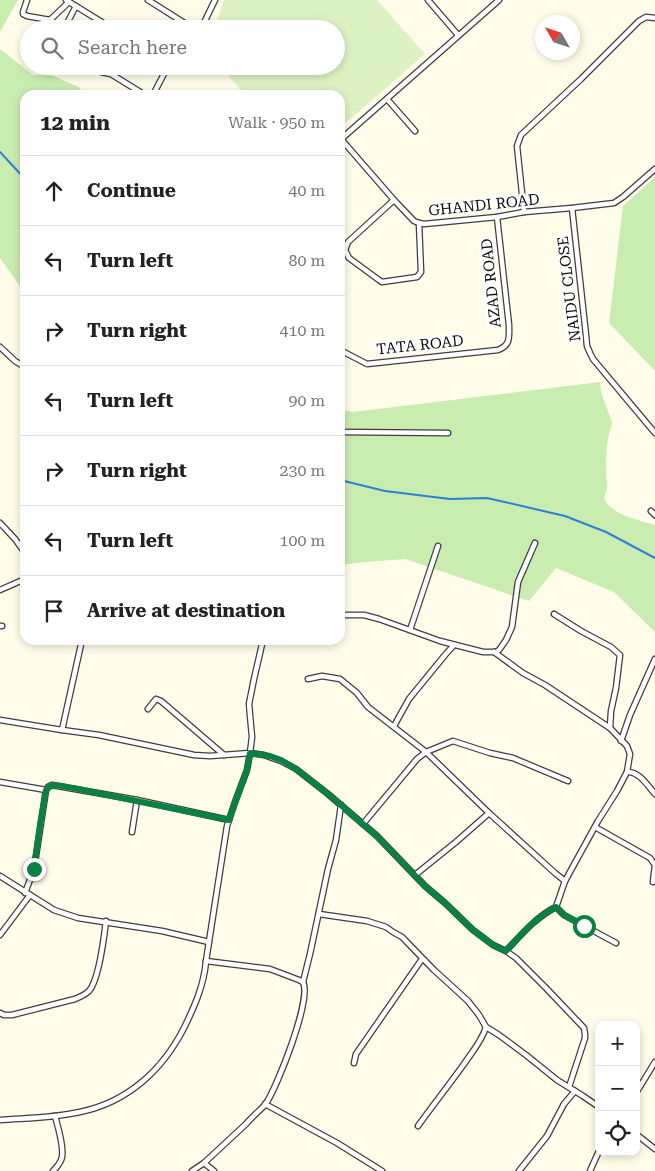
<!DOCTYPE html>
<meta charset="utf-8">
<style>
body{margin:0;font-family:"Roboto Serif",serif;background:#f2f2f2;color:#222}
.controls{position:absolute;right:15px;bottom:15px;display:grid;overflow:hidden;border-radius:10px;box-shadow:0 2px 8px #0003}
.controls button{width:45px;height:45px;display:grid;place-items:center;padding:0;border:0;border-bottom:1px solid #e0e0e0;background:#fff;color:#222;font:25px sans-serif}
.compass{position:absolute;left:535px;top:15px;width:45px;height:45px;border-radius:50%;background:#fff;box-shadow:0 2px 8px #0003;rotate:309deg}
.stop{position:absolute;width:15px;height:15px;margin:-11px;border:4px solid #0b8043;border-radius:50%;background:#fff}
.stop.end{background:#0b8043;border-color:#fff;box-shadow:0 1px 5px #0008}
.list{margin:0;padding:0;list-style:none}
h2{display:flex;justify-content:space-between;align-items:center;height:65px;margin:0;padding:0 20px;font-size:21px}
h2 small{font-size:16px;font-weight:400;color:#767676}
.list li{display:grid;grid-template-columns:32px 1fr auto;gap:15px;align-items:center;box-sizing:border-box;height:70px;padding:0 20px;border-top:1px solid #e0e0e0}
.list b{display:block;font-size:19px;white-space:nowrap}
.list em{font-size:16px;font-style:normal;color:#767676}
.icon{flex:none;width:28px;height:28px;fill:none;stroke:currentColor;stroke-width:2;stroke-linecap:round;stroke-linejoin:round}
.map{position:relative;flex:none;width:655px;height:1171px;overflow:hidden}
.search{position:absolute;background:#fff;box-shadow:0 2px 8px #0003;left:20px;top:20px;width:325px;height:55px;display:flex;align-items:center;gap:12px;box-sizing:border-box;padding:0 18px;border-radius:28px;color:#767676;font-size:19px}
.panel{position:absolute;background:#fff;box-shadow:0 2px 8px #0003;left:20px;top:90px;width:325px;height:555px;border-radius:15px}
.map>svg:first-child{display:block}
</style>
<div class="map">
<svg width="655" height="1171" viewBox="0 0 655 1171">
<rect width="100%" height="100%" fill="#fffde9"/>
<g fill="#c9ecb1">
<path d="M0 0H18L0 32Z"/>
<path d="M0 49 33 75H51L79 87 83 95H25V293L0 258Z"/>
<path d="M655 177V371L609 323 623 206Z"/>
<path d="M600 382 601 392 613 425 612 424C606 441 606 458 606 475 606 479 608 483 607 487 607 493 602 496 606 502 614 515 641 521 655 525V632L614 592 556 568 529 601 405 559 365 562 340 565V409L353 412Z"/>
</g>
<path fill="#ddf2c3" d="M224 0H377L425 54 340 128V95H245L220 66H336V29H214Z"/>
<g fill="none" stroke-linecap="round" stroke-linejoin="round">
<g stroke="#2c81d6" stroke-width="2">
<path d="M0 152 25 179"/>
<path d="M340 480 385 491 450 499 487 498 565 516 606 532 655 558"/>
</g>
<g stroke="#3e3e3e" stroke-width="7">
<g id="minor">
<path d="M27 0 23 12V14L27 16 50 20 69 2"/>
<path d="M66 0 113 29"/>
<path d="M148 0 194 29"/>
<path d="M428 0 458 35"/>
<path d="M64 29 76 6"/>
<path d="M201 29 215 0"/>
<path d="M92 66 101 72 111 74 145 95"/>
<path d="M172 66 180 68 183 66"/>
<path d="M153 95 168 66"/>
<path d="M387 99 415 131"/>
<path d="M341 139 394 200 414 221 419 223 424 224 497 217 524 212 572 208 614 203 623 197 655 169"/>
<path d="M340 140 499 0"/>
<path d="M394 200 348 242 345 250 349 258 379 280 382 282 417 277 421 272 419 223"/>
<path d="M572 208 586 335 587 346 590 353 593 359 655 433"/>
<path d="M524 212 517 146 521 135 581 79 639 21 646 17 655 18"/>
<path d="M0 347 15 361 25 367"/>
<path d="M340 350 367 364 498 350C511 345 509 337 509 325L497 217"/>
<path d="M340 432 448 433"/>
<path d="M651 511 655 515"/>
<path d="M0 523 15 539 25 553"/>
<path d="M0 590 25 579"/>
<path d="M554 614 581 631 611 647 620 655 616 688 611 711 610 728"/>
<path d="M340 615H364L379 619 440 641 483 652H496L499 650 506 640 512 627 518 582 535 543"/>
<path d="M0 626H2"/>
<path d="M410 630 438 546"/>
<path d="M494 652 523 673 545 685 610 728 627 746 630 754 627 772 617 791 598 821 565 881 556 907C536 917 521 935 506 951"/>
<path d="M308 679 322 676 340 679 357 693 368 707 426 752 489 813 555 873 565 881"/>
<path d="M148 709 156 699 161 701 224 755"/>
<path d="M0 720 62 730 99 735 194 755 210 756 250 753 264 755 281 761 296 769 328 794 377 836 425 886 445 903 473 930 493 945 506 951 516 958 546 988 584 1028 585 1034V1038L569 1087"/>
<path d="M394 726 409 699 445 655 454 645"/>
<path d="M62 730 82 640"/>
<path d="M621 741 630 715 655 659"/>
<path d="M627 772C639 771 648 786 655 794"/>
<path d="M0 782 46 790"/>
<path d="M363 824 417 759 426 752 453 741 490 753 513 758 568 781"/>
<path d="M595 827 650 858 655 865 653 882"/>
<path d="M132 832 137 800"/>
<path d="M415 875 456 842 489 813"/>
<path d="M0 876 54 910 78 918 162 931 209 942"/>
<path d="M25 893 34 869 46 790 48 787 52 785 137 800 229 820"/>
<path d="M556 907 564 915 616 943"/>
<path d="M319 914 367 921 386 927 393 932 402 937 434 970 468 1001 479 1015 486 1027 499 1035 526 1055 557 1080 583 1096 599 1107"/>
<path d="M0 935 30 895"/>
<path d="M206 961 270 969 299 980 303 982"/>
<path d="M0 1013 4 1015H12L75 999C80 997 85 995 89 991 99 980 104 938 106 921"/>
<path d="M354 1063 356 1054 422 959"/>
<path d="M636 1093 655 1062"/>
<path d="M265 1104 337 1143 382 1171"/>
<path d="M0 1120C26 1118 54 1118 80 1112 128 1102 163 1070 185 1026 195 1005 204 985 206 961L227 826 235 802 247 770 250 753 252 737 249 704 254 679 263 640"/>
<path d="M418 1126C433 1105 449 1085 464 1064 472 1052 482 1041 486 1027"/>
<path d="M636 1134 655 1149"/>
<path d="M204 1163 214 1171"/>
<path d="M53 1171C57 1167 61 1162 62 1157 64 1146 58 1127 55 1116"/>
<path d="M192 1171 204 1163C218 1150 232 1137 246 1124 252 1117 259 1111 265 1105 277 1088 312 999 303 982L310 954 328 869 336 840 341 805"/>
<path d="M519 1171 547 1136 564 1104 575 1091"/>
<path d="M590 1171 599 1151"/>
</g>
</g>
<use href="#minor" stroke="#fff" stroke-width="4.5"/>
</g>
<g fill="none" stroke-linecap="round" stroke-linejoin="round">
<path stroke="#0b8043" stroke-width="6" d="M34 869 40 825 46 790C52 782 64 787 73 788L229 820 247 770 250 753 270 756 281 760 296 769 328 794 377 836 425 886 445 903 473 930 493 945 506 951C521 935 536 917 556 907L564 915 584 926"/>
</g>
<g text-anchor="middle" stroke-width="5" stroke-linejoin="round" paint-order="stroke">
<g font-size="15" fill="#0b0b0b" stroke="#fff">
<text transform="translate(484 205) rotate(-6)" y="5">GHANDI ROAD</text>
<text transform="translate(491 283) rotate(-96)" y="5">AZAD ROAD</text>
<text transform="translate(569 289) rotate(-97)" y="5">NAIDU CLOSE</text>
<text transform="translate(420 345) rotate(-6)" y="5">TATA ROAD</text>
</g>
</g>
</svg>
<div class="controls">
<button>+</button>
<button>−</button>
<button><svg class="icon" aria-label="locate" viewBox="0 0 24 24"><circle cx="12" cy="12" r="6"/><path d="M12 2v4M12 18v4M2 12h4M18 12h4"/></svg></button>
</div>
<svg class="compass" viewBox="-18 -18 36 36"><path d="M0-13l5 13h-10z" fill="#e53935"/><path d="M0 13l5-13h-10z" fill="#767676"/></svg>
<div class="stop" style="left:584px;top:926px"></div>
<div class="stop end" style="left:34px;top:869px"></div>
<div class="search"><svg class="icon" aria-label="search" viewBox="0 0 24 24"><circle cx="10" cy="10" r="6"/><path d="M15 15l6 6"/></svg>Search here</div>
<section class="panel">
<h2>12 min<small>Walk · 950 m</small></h2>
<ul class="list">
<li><svg class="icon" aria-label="ahead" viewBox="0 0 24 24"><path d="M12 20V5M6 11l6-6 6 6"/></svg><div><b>Continue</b></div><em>40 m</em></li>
<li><svg class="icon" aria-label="left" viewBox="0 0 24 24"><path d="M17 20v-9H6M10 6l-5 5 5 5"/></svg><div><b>Turn left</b></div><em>80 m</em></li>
<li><svg class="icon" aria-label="right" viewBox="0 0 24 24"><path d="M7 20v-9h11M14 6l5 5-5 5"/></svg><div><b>Turn right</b></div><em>410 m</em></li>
<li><svg class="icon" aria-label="left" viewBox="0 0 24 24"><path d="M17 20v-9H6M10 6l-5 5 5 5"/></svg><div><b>Turn left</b></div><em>90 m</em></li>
<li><svg class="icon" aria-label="right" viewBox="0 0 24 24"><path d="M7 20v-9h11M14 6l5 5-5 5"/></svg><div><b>Turn right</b></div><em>230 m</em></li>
<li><svg class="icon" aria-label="left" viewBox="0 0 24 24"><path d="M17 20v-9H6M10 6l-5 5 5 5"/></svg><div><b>Turn left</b></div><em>100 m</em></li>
<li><svg class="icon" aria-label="arrive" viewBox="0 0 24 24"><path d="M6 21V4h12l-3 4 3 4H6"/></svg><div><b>Arrive at destination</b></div></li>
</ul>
</section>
</div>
